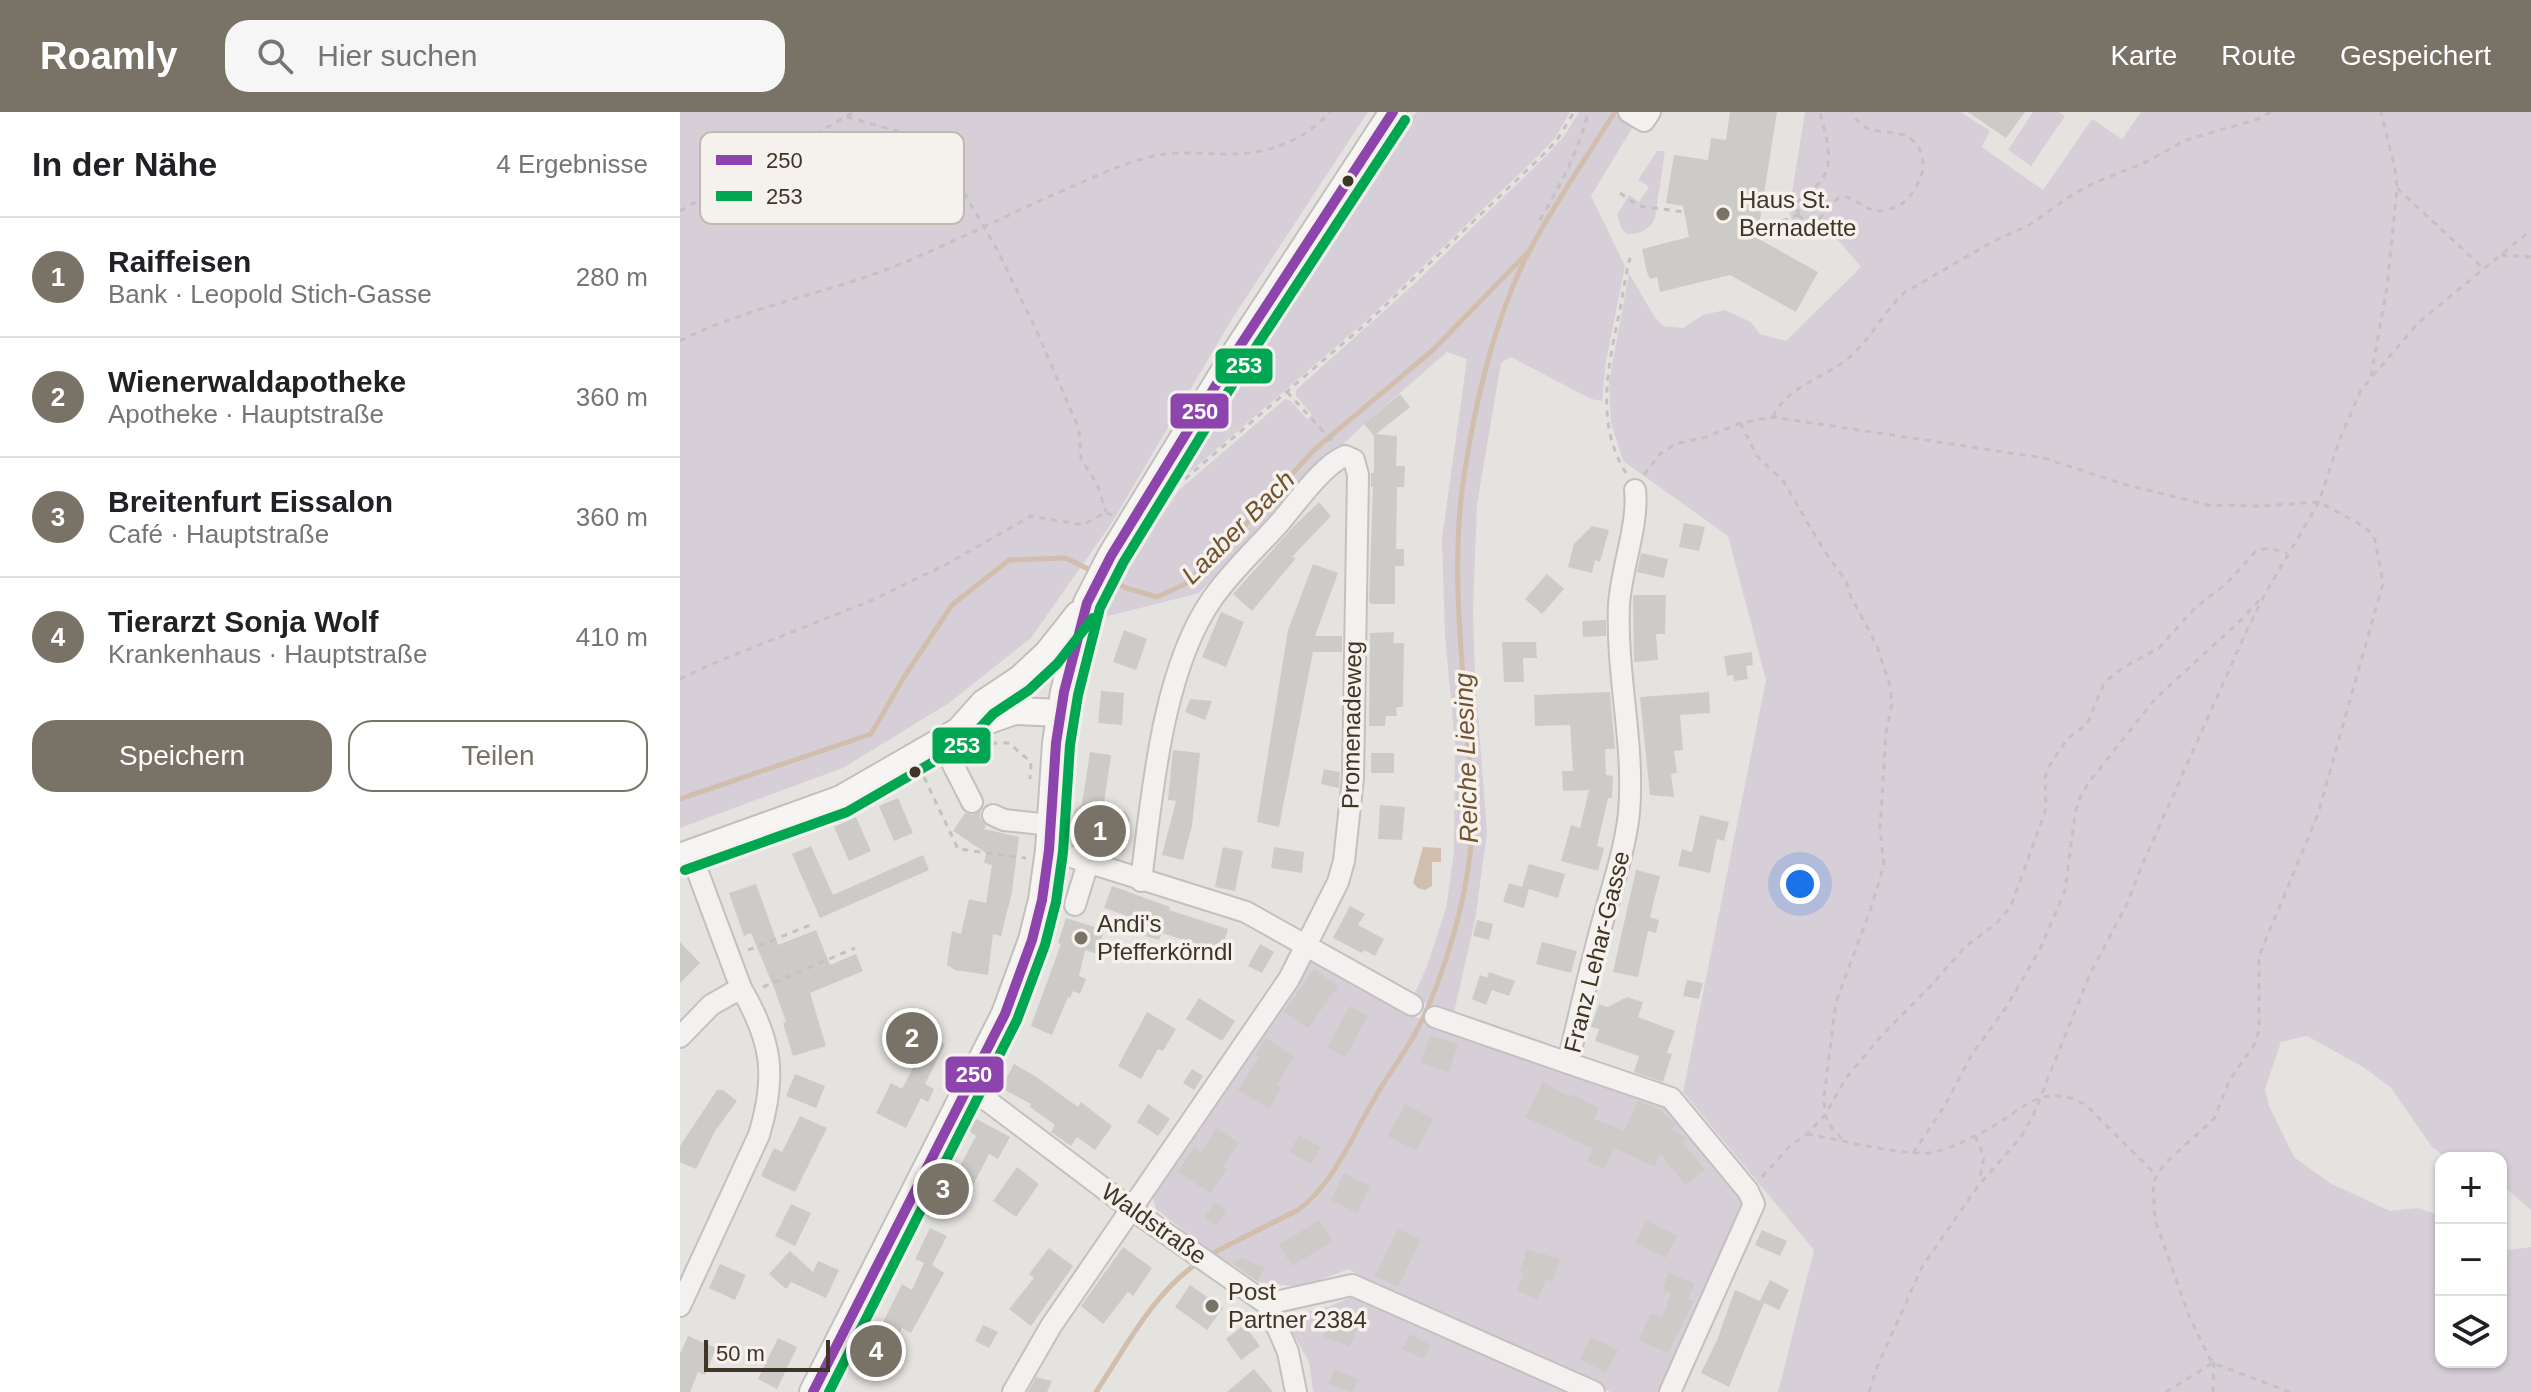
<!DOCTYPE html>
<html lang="de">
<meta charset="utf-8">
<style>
body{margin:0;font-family:Arial,sans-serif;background:#f6f6f6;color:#202124}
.controls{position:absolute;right:24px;bottom:24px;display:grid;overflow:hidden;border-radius:16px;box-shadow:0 2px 6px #0004}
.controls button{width:72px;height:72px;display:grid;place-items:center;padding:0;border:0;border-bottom:2px solid #e0e0e0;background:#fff;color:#202124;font:40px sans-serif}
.scale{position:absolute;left:24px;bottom:20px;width:126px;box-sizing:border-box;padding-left:8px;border:4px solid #3f3526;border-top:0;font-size:22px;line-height:28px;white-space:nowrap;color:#3f3526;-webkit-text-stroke:6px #f5f1ed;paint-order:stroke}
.you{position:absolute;left:1120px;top:772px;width:28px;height:28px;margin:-20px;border:6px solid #fff;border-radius:50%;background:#1a73e8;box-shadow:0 0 0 12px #1a73e833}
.badge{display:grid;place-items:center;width:52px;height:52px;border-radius:50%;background:#797267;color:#fff;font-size:26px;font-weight:700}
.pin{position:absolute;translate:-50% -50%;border:4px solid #fff;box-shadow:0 2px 8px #0006}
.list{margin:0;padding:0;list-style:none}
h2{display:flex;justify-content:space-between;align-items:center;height:104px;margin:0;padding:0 32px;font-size:34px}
h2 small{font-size:26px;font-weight:400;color:#757577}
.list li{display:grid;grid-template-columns:52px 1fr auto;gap:24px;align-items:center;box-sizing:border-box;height:120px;padding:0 32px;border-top:2px solid #e0e0e0}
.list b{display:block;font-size:30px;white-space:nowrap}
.list p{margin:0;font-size:26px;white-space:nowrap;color:#757577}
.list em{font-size:26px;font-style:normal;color:#757577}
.actions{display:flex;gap:16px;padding:24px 32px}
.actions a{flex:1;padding:18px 0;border:2px solid #797267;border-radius:24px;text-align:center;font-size:28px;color:#797267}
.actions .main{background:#797267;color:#fff}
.icon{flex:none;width:44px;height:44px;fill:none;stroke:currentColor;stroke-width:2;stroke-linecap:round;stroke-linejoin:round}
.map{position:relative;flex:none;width:1851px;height:1280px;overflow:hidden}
header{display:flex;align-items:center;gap:48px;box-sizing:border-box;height:112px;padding:0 40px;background:#797267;color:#fff}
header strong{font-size:38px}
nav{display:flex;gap:44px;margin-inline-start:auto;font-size:28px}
.search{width:560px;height:72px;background:#f6f6f6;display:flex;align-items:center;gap:20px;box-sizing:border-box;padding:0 28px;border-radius:24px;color:#757577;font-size:30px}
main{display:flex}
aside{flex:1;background:#fff}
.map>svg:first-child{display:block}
</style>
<header>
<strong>Roamly</strong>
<div class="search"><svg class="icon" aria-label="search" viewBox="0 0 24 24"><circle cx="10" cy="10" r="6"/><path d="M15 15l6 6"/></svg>Hier suchen</div>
<nav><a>Karte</a><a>Route</a><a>Gespeichert</a></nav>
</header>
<main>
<aside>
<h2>In der Nähe<small>4 Ergebnisse</small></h2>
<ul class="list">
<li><span class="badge">1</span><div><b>Raiffeisen</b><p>Bank · Leopold Stich-Gasse</p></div><em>280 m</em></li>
<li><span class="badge">2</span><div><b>Wienerwaldapotheke</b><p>Apotheke · Hauptstraße</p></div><em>360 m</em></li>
<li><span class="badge">3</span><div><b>Breitenfurt Eissalon</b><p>Café · Hauptstraße</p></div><em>360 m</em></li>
<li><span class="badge">4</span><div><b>Tierarzt Sonja Wolf</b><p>Krankenhaus · Hauptstraße</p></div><em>410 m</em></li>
</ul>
<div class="actions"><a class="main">Speichern</a><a>Teilen</a></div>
</aside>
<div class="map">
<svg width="1851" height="1280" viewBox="0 0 1851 1280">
<rect width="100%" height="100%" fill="#e5e3e0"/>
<g fill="#d7cfd8">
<path d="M0 0H688L552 207 431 412 351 526 269 591 163 656 0 716Z"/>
<path d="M737 0H890L875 26 857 45 688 207 497 371 448 439 480 382 703 31Z"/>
<path d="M899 0H932L954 13 911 84 945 154 926 250 922 289 911 287 831 245 821 251 797 392 793 498 795 563 807 721 795 808 773 905 733 885 747 854 766 796 774 740 775 630 765 525 762 426 787 247 767 240 684 312 592 401 519 481 417 507 441 457 455 442 500 377 605 287 611 289 627 307 632 303 616 284V278L732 174 868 42 884 24Z"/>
<path d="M1125 0H1281L1310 19 1302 35 1363 78 1412 7 1442 27 1461 0H1851V1098L1821 1072V1046H1767L1752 1035 1711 976 1685 956 1627 924 1601 930 1585 977 1589 994 1614 1045 1650 1071 1710 1099 1738 1096 1761 1104V1250H1821V1134L1828 1138 1851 1135V1280H1098L1134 1138 1003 980 1086 568 1048 424 943 349 931 311 929 270 949 161 974 204 983 214 1003 216 1023 203 1045 198 1071 210 1080 222 1106 229 1181 155 1159 129 1151 125H1136L1114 114 1109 99Z"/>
<path d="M1353 0H1379L1385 4 1351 54 1328 38Z"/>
<path d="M977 39H985L975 106C970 118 960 122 948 122L942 118 937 103 949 83 959 90 969 75 958 68Z"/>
<path d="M630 849 751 913 987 994 1064 1092 982 1280H931L707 1181 669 1157 621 1175 578 1170 585 1156 562 1145 549 1154 476 1097 472 1083Z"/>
<path d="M672 1185 897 1280H636L633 1279 629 1250 612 1220 616 1203 650 1194Z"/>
</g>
<path fill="#d2beac" d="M743 735 761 736V750H752V774L745 778 738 776 733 771Z"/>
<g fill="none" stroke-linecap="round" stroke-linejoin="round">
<g stroke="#d2beac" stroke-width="5">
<path d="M430 468 446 476 477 485 505 472 532 449 635 337 753 238 850 138"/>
<path d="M0 687 191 622 224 565 272 493 329 448 386 446 414 460"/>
<path d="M527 1144 618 1098C654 1072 673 1022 696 984 709 962 725 940 737 918 760 874 781 806 788 757 795 715 791 672 788 630 782 544 771 457 783 371 795 288 816 196 858 123 882 81 909 41 935 0"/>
<path d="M416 1280C446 1235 473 1181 519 1150"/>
</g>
</g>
<g fill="#cdcbc8">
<path d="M1050 0H1097L1077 126 1138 160 1116 200 1050 163 980 180 977 165 970 167 967 160 962 137 1009 125 1003 94 986 91 994 43 1028 48 1031 26 1046 28Z"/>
<path d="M1288 0H1345L1326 26Z"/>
<path d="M720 282 730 295 696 322 717 324 716 354H725L724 375H717L716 437H724V454H715V492H692L689 490 693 375H691V361H694V324L684 312Z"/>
<path d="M639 390 651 404 612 445 616 446 572 499 553 482 613 415Z"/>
<path d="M1004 411 1025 415 1019 439 999 435Z"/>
<path d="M912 414 929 418 920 450 915 448 912 461 888 455 894 432Z"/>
<path d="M961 441 988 447 984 466 957 460Z"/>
<path d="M633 452 658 461 635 524H662V540H633L599 715 577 710 608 518Z"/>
<path d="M867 462 884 477 862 502 845 487Z"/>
<path d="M953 483H986L985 522H976L978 548 954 550Z"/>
<path d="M541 500 564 510 546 555 522 545Z"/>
<path d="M926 508V524L903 525 902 509Z"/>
<path d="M444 518 467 527 456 558 433 550Z"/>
<path d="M714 520 713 531H724L723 595H716L717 604H706L705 614H689L690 521Z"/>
<path d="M822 530H856L857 546H843L844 570H824Z"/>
<path d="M1072 540 1073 553 1066 554 1068 567 1054 569 1053 563 1047 564 1044 544Z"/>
<path d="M421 579 444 581 442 613 418 611Z"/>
<path d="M930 580 935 637H925L926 663 933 664 932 686H928L917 734 924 736 918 759 881 749 891 713 900 716 909 678 883 679 882 659H893L890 613 855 614 854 583Z"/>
<path d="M1029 580 1030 601 1000 603 1003 638 994 639 997 661 991 662 994 685 970 683 960 585Z"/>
<path d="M510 587 532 589 525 608 505 600Z"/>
<path d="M493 638 520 641 512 714 503 748 482 743 496 689 488 688Z"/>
<path d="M410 640 431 643 424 691 431 693 430 697 445 699 450 706 445 739 440 743 389 731 395 698 402 692Z"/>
<rect x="691" y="641" width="23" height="20"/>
<path d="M644 657 660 660 659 676 641 672Z"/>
<path d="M218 686 233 721 214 729 199 694Z"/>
<path d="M700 693 725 695 722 728 698 727Z"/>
<path d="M301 699 300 705 306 714 304 717 339 725 332 780 321 824 313 822 308 863 275 858 267 853 272 819 281 822 289 787 306 791 312 753 304 751 306 741 273 719 285 701 292 703Z"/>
<path d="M1020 703 1049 710 1044 729 1037 727 1030 761 998 754 1002 737 1012 740Z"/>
<path d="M176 705 191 739 169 749 154 715Z"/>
<path d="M131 734 153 783 243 743 249 758 140 806 112 742Z"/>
<path d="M543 735 563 739 555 779 535 775Z"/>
<path d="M594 735 624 740 622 761 591 756Z"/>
<path d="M849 752 885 762 878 786 849 777 844 796 823 790 829 771 842 775Z"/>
<path d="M956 758 980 764 970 805 979 808 976 821 968 819 958 865 933 860Z"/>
<path d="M76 772 98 833 136 818 150 853 176 842 183 859 130 881 146 934 113 944 103 911 106 910 94 876 71 821 64 824 49 781Z"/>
<path d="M432 774 490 795 489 798 548 817 544 831 538 830 535 838 482 821 479 828 455 821 459 808 424 796Z"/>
<path d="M670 794 685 802 678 813 704 827 695 844 684 838 682 841 653 826Z"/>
<path d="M386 806 424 818 417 842 405 838 399 864 406 867 400 882 393 879 390 886 388 885 372 923 351 914 381 832 378 831Z"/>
<path d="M797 808 813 812 809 828 793 824Z"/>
<path d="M0 830 20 851 0 871Z"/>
<path d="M862 830 897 839 891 861 856 852Z"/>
<path d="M580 832 594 840 582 861 568 854Z"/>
<path d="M634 857 658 874 628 916 604 899Z"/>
<path d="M809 860 835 869 829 884 812 878 806 893 792 887 800 863 807 866Z"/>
<path d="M1007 868 1023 871 1019 887 1003 884Z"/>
<path d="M947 885 963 890 958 905 995 919 987 941 992 942 983 970 954 960 959 944 915 929 919 917 911 915 919 892 928 895Z"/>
<path d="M519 886 555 909 542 929 506 907Z"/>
<path d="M670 894 688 904 665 945 647 935Z"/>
<path d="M226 896 248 907 242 920 265 932 245 972 254 977 248 990 241 986 226 1016 196 1001 211 971 222 977 237 948 207 933Z"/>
<path d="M467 900 496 917 483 939 478 937 461 967 438 954Z"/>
<path d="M750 923 778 932 769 960 741 951Z"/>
<path d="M586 926 614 945 597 973 602 976 589 997 558 978 579 945 575 943Z"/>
<path d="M334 952 355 964 398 995 401 990 432 1014 415 1038 397 1025 391 1034 371 1020 375 1013 350 995 351 992 321 976Z"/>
<path d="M512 957 523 964 514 978 503 971Z"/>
<path d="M115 962 145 974 136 996 106 984Z"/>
<path d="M863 970 891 985 892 982 919 996 914 1007 944 1019 958 989 976 996 996 1012 991 1018 1006 1025 1003 1032 1025 1057 1006 1073 980 1042 975 1055 934 1036 924 1057 907 1049 913 1037 845 1005Z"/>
<path d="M37 978H43L57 989 35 1019 16 1057 0 1050V1034Z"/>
<path d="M468 992 490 1007 478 1024 457 1010Z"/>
<path d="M725 992 753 1007 736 1039 708 1024Z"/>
<path d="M120 1004 147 1016 115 1080 81 1064 94 1036 102 1040Z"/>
<path d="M293 1005 330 1025 318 1047 309 1042 292 1075 274 1066 296 1024 286 1017Z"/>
<path d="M537 1016 559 1031 543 1054 547 1057 530 1081 498 1060 514 1035 521 1040Z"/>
<path d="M619 1023 641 1035 631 1052 609 1040Z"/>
<path d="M337 1055 359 1072 336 1105 313 1089Z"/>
<path d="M664 1061 690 1074 677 1101 651 1088Z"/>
<path d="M535 1090 546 1098 536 1114 524 1106Z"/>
<path d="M111 1092 131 1101 115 1134 95 1124Z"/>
<path d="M639 1108 653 1129 612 1154 599 1133Z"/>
<path d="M966 1109 997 1123 986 1146 955 1131Z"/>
<path d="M250 1116 267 1124 252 1153 264 1161 231 1221 222 1216 205 1254 186 1245 222 1172 232 1178 244 1151 235 1147Z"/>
<path d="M718 1117 741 1128 718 1175 695 1164Z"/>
<path d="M1082 1118 1107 1129 1100 1144 1075 1133Z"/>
<path d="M443 1135 472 1156 453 1184 448 1180 423 1212 401 1194Z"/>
<path d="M369 1136 393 1154 351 1214 329 1197 354 1166 349 1162Z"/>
<path d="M847 1137 880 1147 873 1169 866 1168 857 1188 837 1178 845 1161 840 1160Z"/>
<path d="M110 1139 133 1160 138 1149 159 1158 146 1186 111 1170 106 1177 89 1162Z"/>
<path d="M562 1145 585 1156 578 1170 552 1152Z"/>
<path d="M40 1152 66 1163 55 1188 29 1176Z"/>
<path d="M989 1161 1015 1172 1008 1187 1014 1189 988 1241 959 1228 971 1201 982 1206 991 1181 982 1177Z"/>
<path d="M1090 1168 1109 1178 1099 1198 1084 1191 1049 1275 1021 1261 1037 1228 1055 1178 1080 1189Z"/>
<path d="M510 1173 543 1196 527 1218 495 1195Z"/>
<path d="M674 1199 690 1206 684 1219 678 1216 669 1235 643 1224 652 1203 669 1211Z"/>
<path d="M303 1213 318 1220 309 1236 295 1229Z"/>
<path d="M564 1213 580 1234 561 1248 546 1227Z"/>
<path d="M730 1222 751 1233 744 1247 722 1237Z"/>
<path d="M8 1224 36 1236 25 1263 18 1260 10 1280H0V1242Z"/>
<path d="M911 1225 938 1238 926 1261 900 1247Z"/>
<path d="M98 1226 117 1235 97 1277 78 1267Z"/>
<path d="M574 1257 593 1280H547Z"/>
<path d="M655 1257 678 1267 672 1280 648 1272Z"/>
<path d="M356 1265 372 1269 367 1280H348Z"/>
</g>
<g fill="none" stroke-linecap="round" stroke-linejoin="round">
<g stroke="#c3c1be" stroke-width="24">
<g id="minor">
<path d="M949 0 964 9 970 0"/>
<path d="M955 378C959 412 941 457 939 493 936 563 955 632 949 701 945 737 933 773 923 808 910 856 899 903 888 951L991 986 1068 1079 1074 1092 990 1280"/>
<path d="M261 629 292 690"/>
<path d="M313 703 324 708 371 713"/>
<path d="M369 738 566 800 732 893"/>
<path d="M395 793 408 751"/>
<path d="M755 905 888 951"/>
<path d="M0 925 31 893 61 876 11 742"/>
<path d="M288 974 451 1097 587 1192 608 1240 616 1280"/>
<path d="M587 1192 672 1173 914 1280"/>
<path d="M0 1194 79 1023C97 964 92 929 61 876"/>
<path d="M333 1280 371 1214 609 867 658 770 664 749 673 666 678 363 674 348 665 344C643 353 617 390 601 409 578 435 552 458 532 487 482 559 472 683 461 769"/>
</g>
</g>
<g stroke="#c3c0bc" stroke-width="30">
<g id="major">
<path d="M284 617 334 599 381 601"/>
<path d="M0 745 161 687 279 619 304 591 340 567 367 542 398 503"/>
<path d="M133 1280 325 902 352 828 362 788 369 738 376 631 384 580 407 491 431 444 558 237 713 0"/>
</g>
</g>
<g stroke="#c4c2be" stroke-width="3" stroke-dasharray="6 6" stroke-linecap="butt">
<path d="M167 5 221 20 283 79 318 139 357 220 399 317 401 347 417 372 426 400"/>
<path d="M1717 76 1802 155"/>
<path d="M940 81 959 94 1004 100"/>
<path d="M0 99 174 0"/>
<path d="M1118 103 1128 110H1136L1158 86 1164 84C1186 92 1191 106 1216 95 1228 90 1235 78 1240 67 1248 50 1240 26 1220 22 1199 17 1183 23 1172 0"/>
<path d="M1118 103V90C1123 82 1131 80 1137 73 1158 52 1145 24 1140 0"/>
<path d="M860 108C880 73 899 39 908 0"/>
<path d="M1102 109 1118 103"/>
<path d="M1821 143 1851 145"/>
<path d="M0 229C69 194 146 182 218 153 279 128 339 97 400 71 426 60 453 47 480 43 502 39 525 42 547 42 587 43 623 29 650 0"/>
<path d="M1691 264 1707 175 1717 76 1715 57 1701 0"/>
<path d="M607 280 653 330"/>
<path d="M1093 305C1107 274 1143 267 1167 247 1191 228 1203 200 1225 180L1314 129 1349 113 1392 83 1414 71 1466 50 1506 28 1578 7 1591 0"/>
<path d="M1060 311 1077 344 1104 370 1143 437 1166 469 1171 485 1197 534 1210 574 1212 591 1206 621 1200 717 1204 753 1191 796 1156 890 1144 985 1145 1003 1152 1016 1164 1029"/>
<path d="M946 361C915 311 928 256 939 202 943 183 945 165 950 146"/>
<path d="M964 363 980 342 995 332 1026 325 1060 311 1093 305 1364 346 1443 372 1528 393 1582 394 1639 390 1678 411 1689 419 1695 428 1703 471 1638 702 1579 844V918L1574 933 1549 969 1534 1007 1484 1052 1473 1070 1475 1108 1509 1204 1530 1247 1538 1253 1610 1280"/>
<path d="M505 367 689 209 866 40 877 28 894 0"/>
<path d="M0 567 39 549 190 489 265 453 351 404 403 413 426 400 432 403"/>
<path d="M290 643 315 631H329L351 650 350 667"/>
<path d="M244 665 278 737 346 746"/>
<path d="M68 838 133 812"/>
<path d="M83 875 175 836"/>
<path d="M1127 1022C1156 1027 1231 1046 1255 1040 1274 1035 1295 1024 1312 1015 1347 994 1364 970 1406 993L1476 1063"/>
<path d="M1295 1024 1304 1045 1299 1070"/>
<path d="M1233 1041 1264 995 1292 942 1327 894 1360 837 1385 779 1395 702 1399 688 1409 670 1476 586 1560 509 1583 484"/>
<path d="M1082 1065 1111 1033 1127 1022 1145 1003 1166 966 1202 923 1247 878 1286 834 1316 812 1331 794 1366 697 1365 665 1368 656 1387 627 1407 612 1424 571 1442 556 1479 536 1515 496 1547 471 1575 440 1588 436 1607 441"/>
<path d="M1189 1280 1197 1255 1242 1155 1298 1074 1341 1025 1352 1006 1410 862 1446 794 1463 751 1566 520 1585 482 1639 390 1659 329 1681 278 1738 211 1851 118"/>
<path d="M1486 1280 1534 1250"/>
<path d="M1533 1280 1534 1250"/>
</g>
<use href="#minor" stroke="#f2f1ef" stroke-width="20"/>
<use href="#major" stroke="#f6f5f4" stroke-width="26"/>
<g stroke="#f5f1ed" stroke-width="16">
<path id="bus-1" d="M133 1280 325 902 352 828 362 788 369 738 376 631 384 580 407 491 431 444 558 237 713 0"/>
</g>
<g stroke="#f5f1ed" stroke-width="16">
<g id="bus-2">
<path d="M5 758 167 700 286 631 313 602 349 578 377 552 413 506"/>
<path d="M149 1280 337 908 365 833 376 790 383 740 390 633 398 583 420 496 443 451 570 244 725 8"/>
</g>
</g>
<use href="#bus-1" stroke="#8e44ad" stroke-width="10"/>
<use href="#bus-2" stroke="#00a651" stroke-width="10"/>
</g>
<g fill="#3f3526" stroke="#f5f1ed" stroke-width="3">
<circle cx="668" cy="69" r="7"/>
<circle cx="235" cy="660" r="7"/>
</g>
<g fill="#797267" stroke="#f5f1ed" stroke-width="3">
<circle cx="1043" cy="102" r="8"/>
<circle cx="401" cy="826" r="8"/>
<circle cx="532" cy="1194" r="8"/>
</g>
<g text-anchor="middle" stroke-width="7" stroke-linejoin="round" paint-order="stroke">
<g font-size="24" fill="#3f3526" stroke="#f5f1ed" text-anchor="start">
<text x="1059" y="96">Haus St.<tspan x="1059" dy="28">Bernadette</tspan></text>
<text x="417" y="820">Andi's<tspan x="417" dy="28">Pfefferkörndl</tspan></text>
<text x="548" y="1188">Post<tspan x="548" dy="28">Partner 2384</tspan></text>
</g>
<g font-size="24" fill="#3f3526" stroke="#f5f1ed">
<text transform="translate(672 613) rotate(-89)" y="8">Promenadeweg</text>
<text transform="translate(917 840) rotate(-76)" y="8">Franz Lehar-Gasse</text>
<text transform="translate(474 1112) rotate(35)" y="8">Waldstraße</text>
</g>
<g font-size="26" font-style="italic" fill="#75522e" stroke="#f5f1ed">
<text transform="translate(558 415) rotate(-45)" y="9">Laaber Bach</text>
<text transform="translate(786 646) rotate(-92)" y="9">Reiche Liesing</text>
</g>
</g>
<rect x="20" y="20" width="264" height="92" rx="12" fill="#f5f1ed" stroke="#beb9b1" stroke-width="2"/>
<rect x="36" y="43" width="36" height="10" fill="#8e44ad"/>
<rect x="36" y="79" width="36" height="10" fill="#00a651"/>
<g font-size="22" fill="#3f3526">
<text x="86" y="56">250</text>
<text x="86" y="92">253</text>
</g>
<g stroke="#f5f1ed" stroke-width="3">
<rect x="534" y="235" width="60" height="38" rx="8" fill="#00a651"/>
<rect x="489" y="280" width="61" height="38" rx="8" fill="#8e44ad"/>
<rect x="251" y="614" width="61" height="39" rx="8" fill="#00a651"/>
<rect x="264" y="943" width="61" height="39" rx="8" fill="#8e44ad"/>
</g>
<g font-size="22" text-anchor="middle" font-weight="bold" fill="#fff">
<text x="564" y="261">253</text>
<text x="520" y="307">250</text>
<text x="282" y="641">253</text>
<text x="294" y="970">250</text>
</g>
</svg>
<div class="controls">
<button>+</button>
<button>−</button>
<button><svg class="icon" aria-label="layers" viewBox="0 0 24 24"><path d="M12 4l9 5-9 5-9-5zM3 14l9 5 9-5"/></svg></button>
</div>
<div class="scale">50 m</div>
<div class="you"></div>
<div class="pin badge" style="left:420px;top:719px">1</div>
<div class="pin badge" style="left:232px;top:926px">2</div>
<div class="pin badge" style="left:263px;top:1077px">3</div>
<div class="pin badge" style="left:196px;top:1239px">4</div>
</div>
</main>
